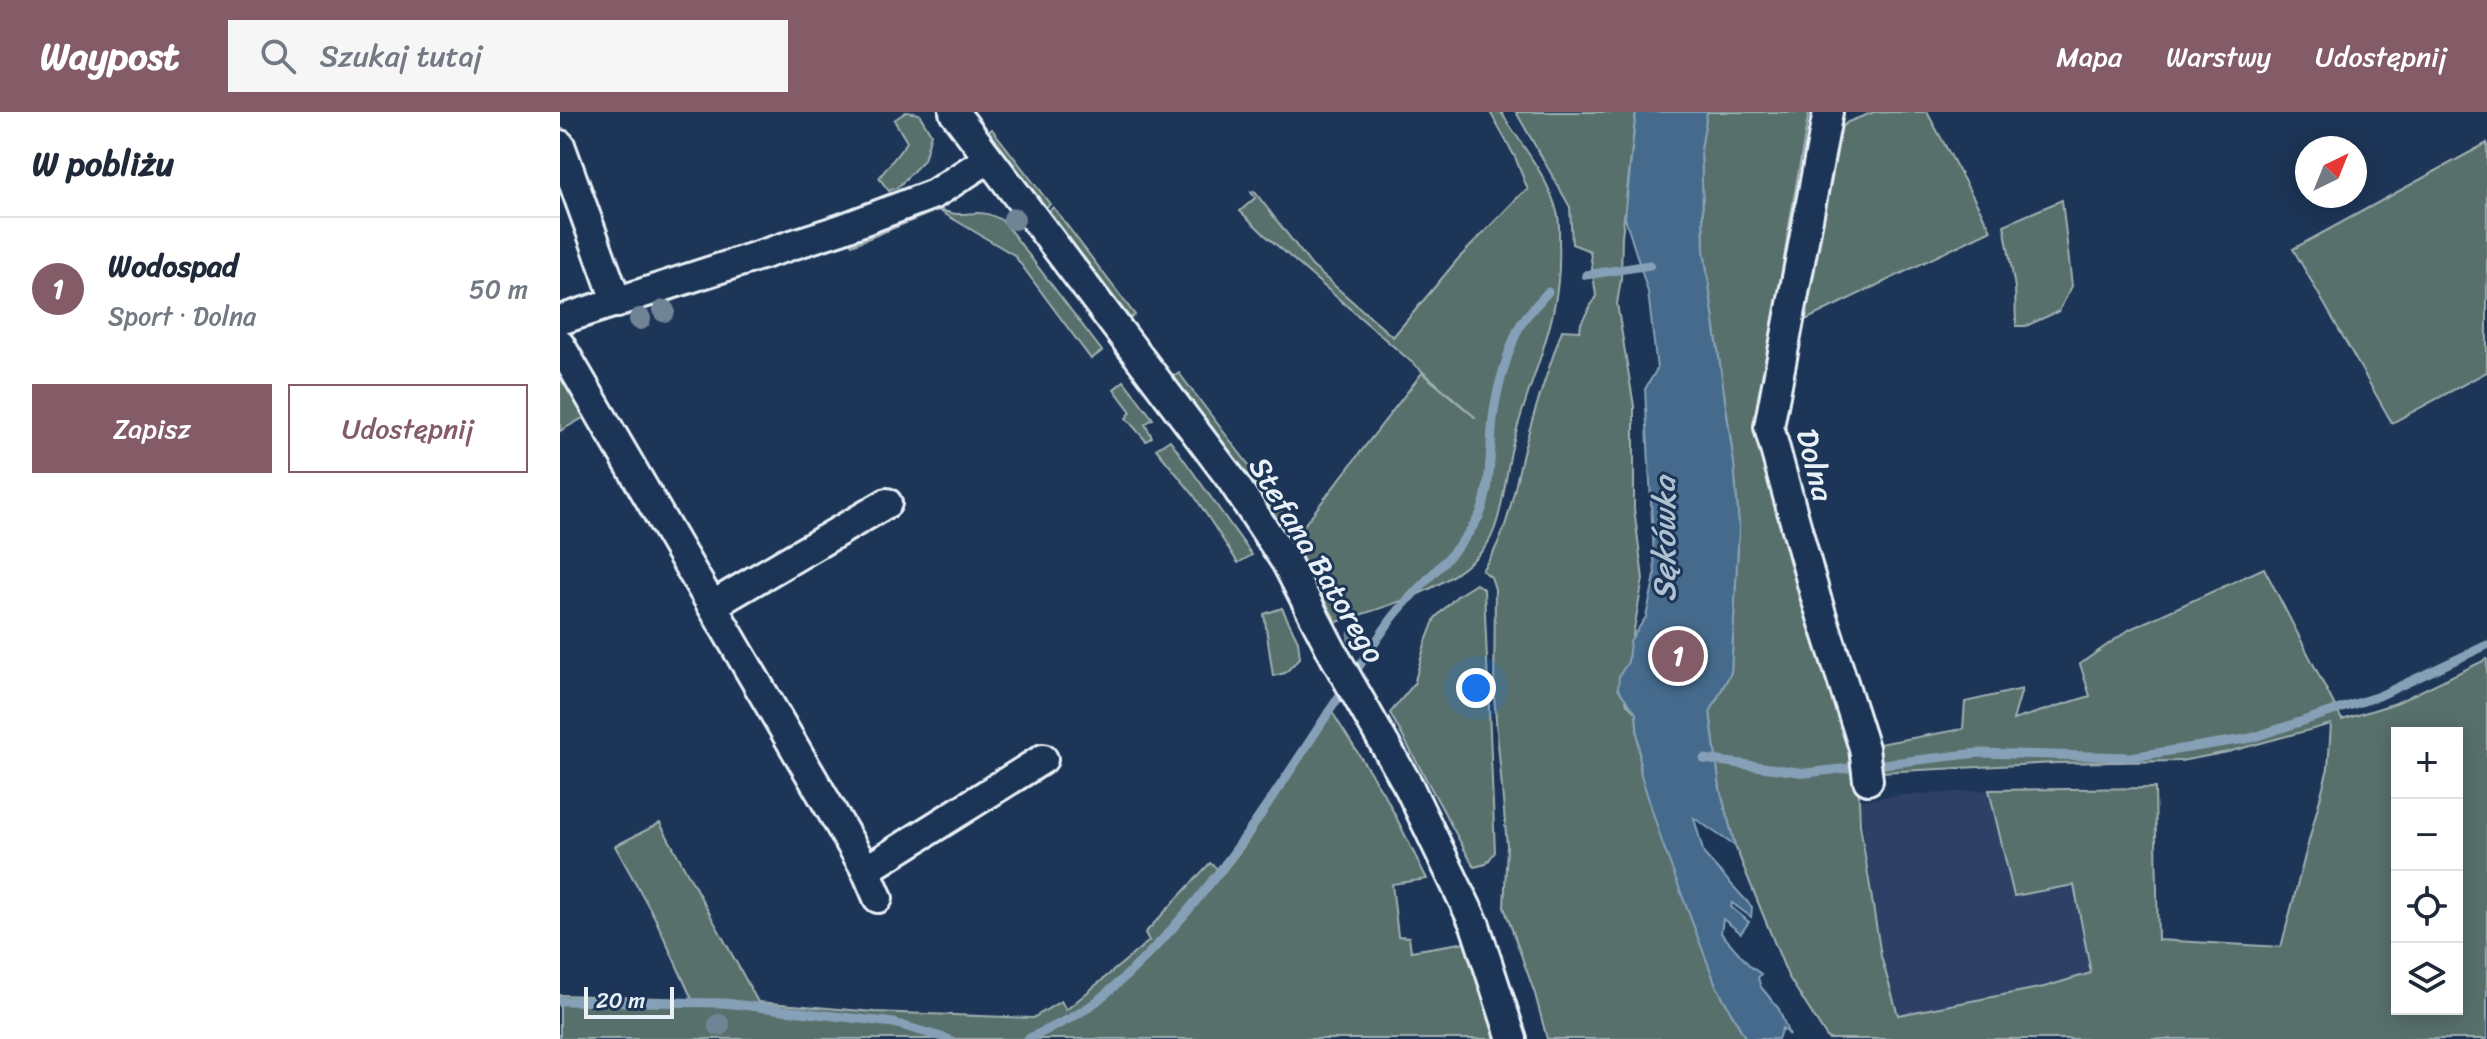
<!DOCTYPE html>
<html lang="pl">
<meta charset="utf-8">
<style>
body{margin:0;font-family:Sriracha,sans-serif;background:#f6f6f7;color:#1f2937}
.controls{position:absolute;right:24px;bottom:24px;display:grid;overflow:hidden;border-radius:0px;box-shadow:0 4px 20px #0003}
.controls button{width:72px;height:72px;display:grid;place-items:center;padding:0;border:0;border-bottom:2px solid #e0e1e3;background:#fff;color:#1f2937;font:40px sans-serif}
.compass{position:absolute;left:1735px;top:24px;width:72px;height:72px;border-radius:50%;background:#fff;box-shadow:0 4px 20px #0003;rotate:43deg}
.scale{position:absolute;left:24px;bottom:20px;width:90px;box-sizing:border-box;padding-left:8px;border:4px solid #e8f1f8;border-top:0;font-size:22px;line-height:28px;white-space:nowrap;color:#e8f1f8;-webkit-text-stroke:6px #1d3557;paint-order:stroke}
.you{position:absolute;left:916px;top:576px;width:28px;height:28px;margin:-20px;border:6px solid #fff;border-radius:50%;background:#1a73e8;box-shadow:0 0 0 12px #1a73e833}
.badge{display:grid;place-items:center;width:52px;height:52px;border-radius:50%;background:#845c67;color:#fff;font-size:26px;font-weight:700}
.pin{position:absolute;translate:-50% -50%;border:4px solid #fff;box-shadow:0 2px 8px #0006}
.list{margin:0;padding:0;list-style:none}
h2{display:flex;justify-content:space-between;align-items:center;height:104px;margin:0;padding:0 32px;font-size:34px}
h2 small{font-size:26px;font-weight:400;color:#747a83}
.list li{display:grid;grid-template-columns:52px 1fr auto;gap:24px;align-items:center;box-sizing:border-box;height:144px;padding:0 32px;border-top:2px solid #e0e1e3}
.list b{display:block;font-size:30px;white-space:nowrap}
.list p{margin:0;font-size:26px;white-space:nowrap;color:#747a83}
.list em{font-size:26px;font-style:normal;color:#747a83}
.actions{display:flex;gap:16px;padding:24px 32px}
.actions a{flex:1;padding:18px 0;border:2px solid #845c67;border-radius:0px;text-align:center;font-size:28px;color:#845c67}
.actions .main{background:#845c67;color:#fff}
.icon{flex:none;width:44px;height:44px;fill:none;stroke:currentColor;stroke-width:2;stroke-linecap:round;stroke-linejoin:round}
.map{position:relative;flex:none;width:1927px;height:927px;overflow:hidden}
header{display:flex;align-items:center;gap:48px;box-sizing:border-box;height:112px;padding:0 40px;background:#845c67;color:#fff}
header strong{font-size:38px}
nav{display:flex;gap:44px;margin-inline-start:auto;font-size:28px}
.search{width:560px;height:72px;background:#f6f6f7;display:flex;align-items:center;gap:20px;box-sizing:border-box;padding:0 28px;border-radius:0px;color:#747a83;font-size:30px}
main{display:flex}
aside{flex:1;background:#fff}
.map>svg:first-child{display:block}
</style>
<header>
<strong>Waypost</strong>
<div class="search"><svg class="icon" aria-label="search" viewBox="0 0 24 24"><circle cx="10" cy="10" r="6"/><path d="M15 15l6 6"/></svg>Szukaj tutaj</div>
<nav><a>Mapa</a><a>Warstwy</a><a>Udostępnij</a></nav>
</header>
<main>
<aside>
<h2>W pobliżu<small></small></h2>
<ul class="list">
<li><span class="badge">1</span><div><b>Wodospad</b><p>Sport · Dolna</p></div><em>50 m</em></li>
</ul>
<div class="actions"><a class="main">Zapisz</a><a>Udostępnij</a></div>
</aside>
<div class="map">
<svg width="1927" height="927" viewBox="0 0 1927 927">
<rect width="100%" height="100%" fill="#1d3557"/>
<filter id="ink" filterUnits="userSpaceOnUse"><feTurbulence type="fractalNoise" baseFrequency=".0125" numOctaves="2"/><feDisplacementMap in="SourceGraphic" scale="16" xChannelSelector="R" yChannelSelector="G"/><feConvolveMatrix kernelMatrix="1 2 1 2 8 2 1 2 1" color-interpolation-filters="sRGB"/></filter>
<g filter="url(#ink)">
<path fill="#2e4165" d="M1429 678 1454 784 1514 773 1531 861 1485 875 1338 903 1321 844 1299 689 1331 684Z"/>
<g fill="#59706c" stroke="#a0b0b2" stroke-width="2" fill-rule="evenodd">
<path d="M346 0 359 2 371 22 364 48 338 75 329 79 319 66 347 30 334 8Z"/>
<path d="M930 0H941C960 31 988 64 997 100 1000 109 999 120 999 130 1003 210 970 262 952 335 945 364 942 418 922 439 884 480 828 494 777 510L716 405 694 372 700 367 737 422 862 261 916 306 705 123 680 99 695 86 691 80 694 79 752 154 833 225 898 147 962 81 968 78 955 45Z"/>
<path d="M956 0H1076L1062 124 1061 167 1057 192 1074 294V396L1083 467 1068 551 1059 564 1067 592 1076 601 1081 663 1156 873 1186 927H987L975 882 944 795 947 734 934 585 935 477 931 465 922 458C951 420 953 375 966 330 976 292 989 255 1002 218L1020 219 1021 211 1036 184 1030 139 1012 132 1010 95Z"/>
<path d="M1147 0H1249L1227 126 1202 313 1297 636 1300 712 1321 844 1338 903 1484 875 1531 861 1514 773 1454 784 1429 678 1595 676 1598 828 1721 835 1768 656 1771 612 1668 640 1621 649 1496 651 1321 660 1313 633 1403 617 1405 590 1462 577 1453 608 1530 584 1520 552 1570 517 1704 456 1782 608 1836 591 1927 547V927H1268L1228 864 1175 734 1160 677 1150 600 1171 560 1179 415 1174 352 1144 139 1141 37ZM1837 621H1897V897H1837Z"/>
<path d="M1314 0H1367L1431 118 1235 213 1269 24 1288 10Z"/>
<path d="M432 17 490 92 484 97 428 20Z"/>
<path d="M1927 31V260L1832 311 1733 137Z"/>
<path d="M1502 88 1512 174 1499 199 1466 214H1456L1455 176 1444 113Z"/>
<path d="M493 95 575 203 570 206 488 100Z"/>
<path d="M377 96C406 111 414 91 443 109L542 239 531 247 454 143 378 98 292 133 287 126Z"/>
<path d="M0 253 28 303 0 319Z"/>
<path d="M619 261 688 352 697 366 691 369 613 265Z"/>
<path d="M564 269 593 307 585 312 592 325 586 329 566 306 571 300 554 277Z"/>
<path d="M610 328 692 443 678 451 633 382 596 337Z"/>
<path d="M916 472 924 477 935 740 926 752 914 755 830 601 854 572 865 532 875 506 897 484Z"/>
<path d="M722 496 738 529 740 546 725 561 713 564 704 502Z"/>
<path d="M772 600 827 687 867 767 832 772 838 824 849 825 851 839 913 829 943 927H0V883L132 887 95 806 55 734 100 711 198 890 314 900 473 906 501 889 506 898 589 829 585 821 650 751 663 761 684 734Z"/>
</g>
<path fill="#456b8c" stroke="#86a1b7" stroke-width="2" d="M1076 0H1147L1141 37 1144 139 1174 352 1179 415 1171 560 1150 600 1160 677 1175 734 1134 706 1144 742 1192 795 1191 805 1172 791 1171 795 1189 810 1181 821 1163 807 1161 821 1190 854 1201 862 1198 866 1201 875 1219 897 1229 923 1222 916 1218 927H1186L1156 873 1103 733 1081 663 1076 601 1058 577 1059 564 1068 550 1070 529 1086 505 1095 464 1085 277 1097 257 1088 180 1065 106Z"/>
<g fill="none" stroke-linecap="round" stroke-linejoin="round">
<g stroke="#86a1b7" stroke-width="9">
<path d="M1026 163 1090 153"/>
<path d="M1144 647 1246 661 1418 641 1571 645 1691 626 1819 584 1927 533"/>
<path d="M0 889 164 891 334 911 388 927"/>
<path d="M468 927C490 916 517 905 537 889 658 792 739 638 828 512 855 474 895 447 918 406 933 379 929 329 934 299 937 277 950 231 961 212 968 201 979 190 988 180"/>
</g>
<g stroke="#e8f1f8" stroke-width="34">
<g id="minor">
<path d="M394 0 671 367 726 450 775 545 849 675 915 813 952 927"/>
<path d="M1268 0 1209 315 1256 486 1304 636 1308 668"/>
<path d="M0 33 57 191"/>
<path d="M0 208 281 117 374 82 428 47"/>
<path d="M0 233 306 758 483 647"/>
<path d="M153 493 327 391"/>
<path d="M306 758 318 786"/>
</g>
</g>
<use href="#minor" stroke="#1d3557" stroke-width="28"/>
</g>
<g fill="#718495">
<circle cx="454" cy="107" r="11"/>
<circle cx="104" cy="199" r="11"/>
<circle cx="80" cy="207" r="11"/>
<circle cx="798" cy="525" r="11"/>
<circle cx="159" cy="913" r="11"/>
</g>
</g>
<g text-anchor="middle" stroke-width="6" stroke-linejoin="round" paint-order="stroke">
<g font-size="30" fill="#e8f1f8" stroke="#1d3557">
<text transform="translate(1255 353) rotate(76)" y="10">Dolna</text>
<text transform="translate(757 448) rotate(59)" y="10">Stefana Batorego</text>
</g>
<g font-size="32" font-style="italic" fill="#afc2d2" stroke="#1d3557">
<text transform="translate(1104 427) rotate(-90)" y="11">Sękówka</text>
</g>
</g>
</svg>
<div class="controls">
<button>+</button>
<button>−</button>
<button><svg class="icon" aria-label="locate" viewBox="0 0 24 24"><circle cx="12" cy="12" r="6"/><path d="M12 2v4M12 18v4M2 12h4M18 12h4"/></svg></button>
<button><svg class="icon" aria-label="layers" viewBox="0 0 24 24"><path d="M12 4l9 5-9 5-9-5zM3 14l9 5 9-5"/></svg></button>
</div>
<svg class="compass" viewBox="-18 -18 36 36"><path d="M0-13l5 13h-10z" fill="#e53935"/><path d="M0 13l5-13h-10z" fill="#747a83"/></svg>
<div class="scale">20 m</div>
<div class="you"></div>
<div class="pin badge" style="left:1118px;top:544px">1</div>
</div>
</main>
